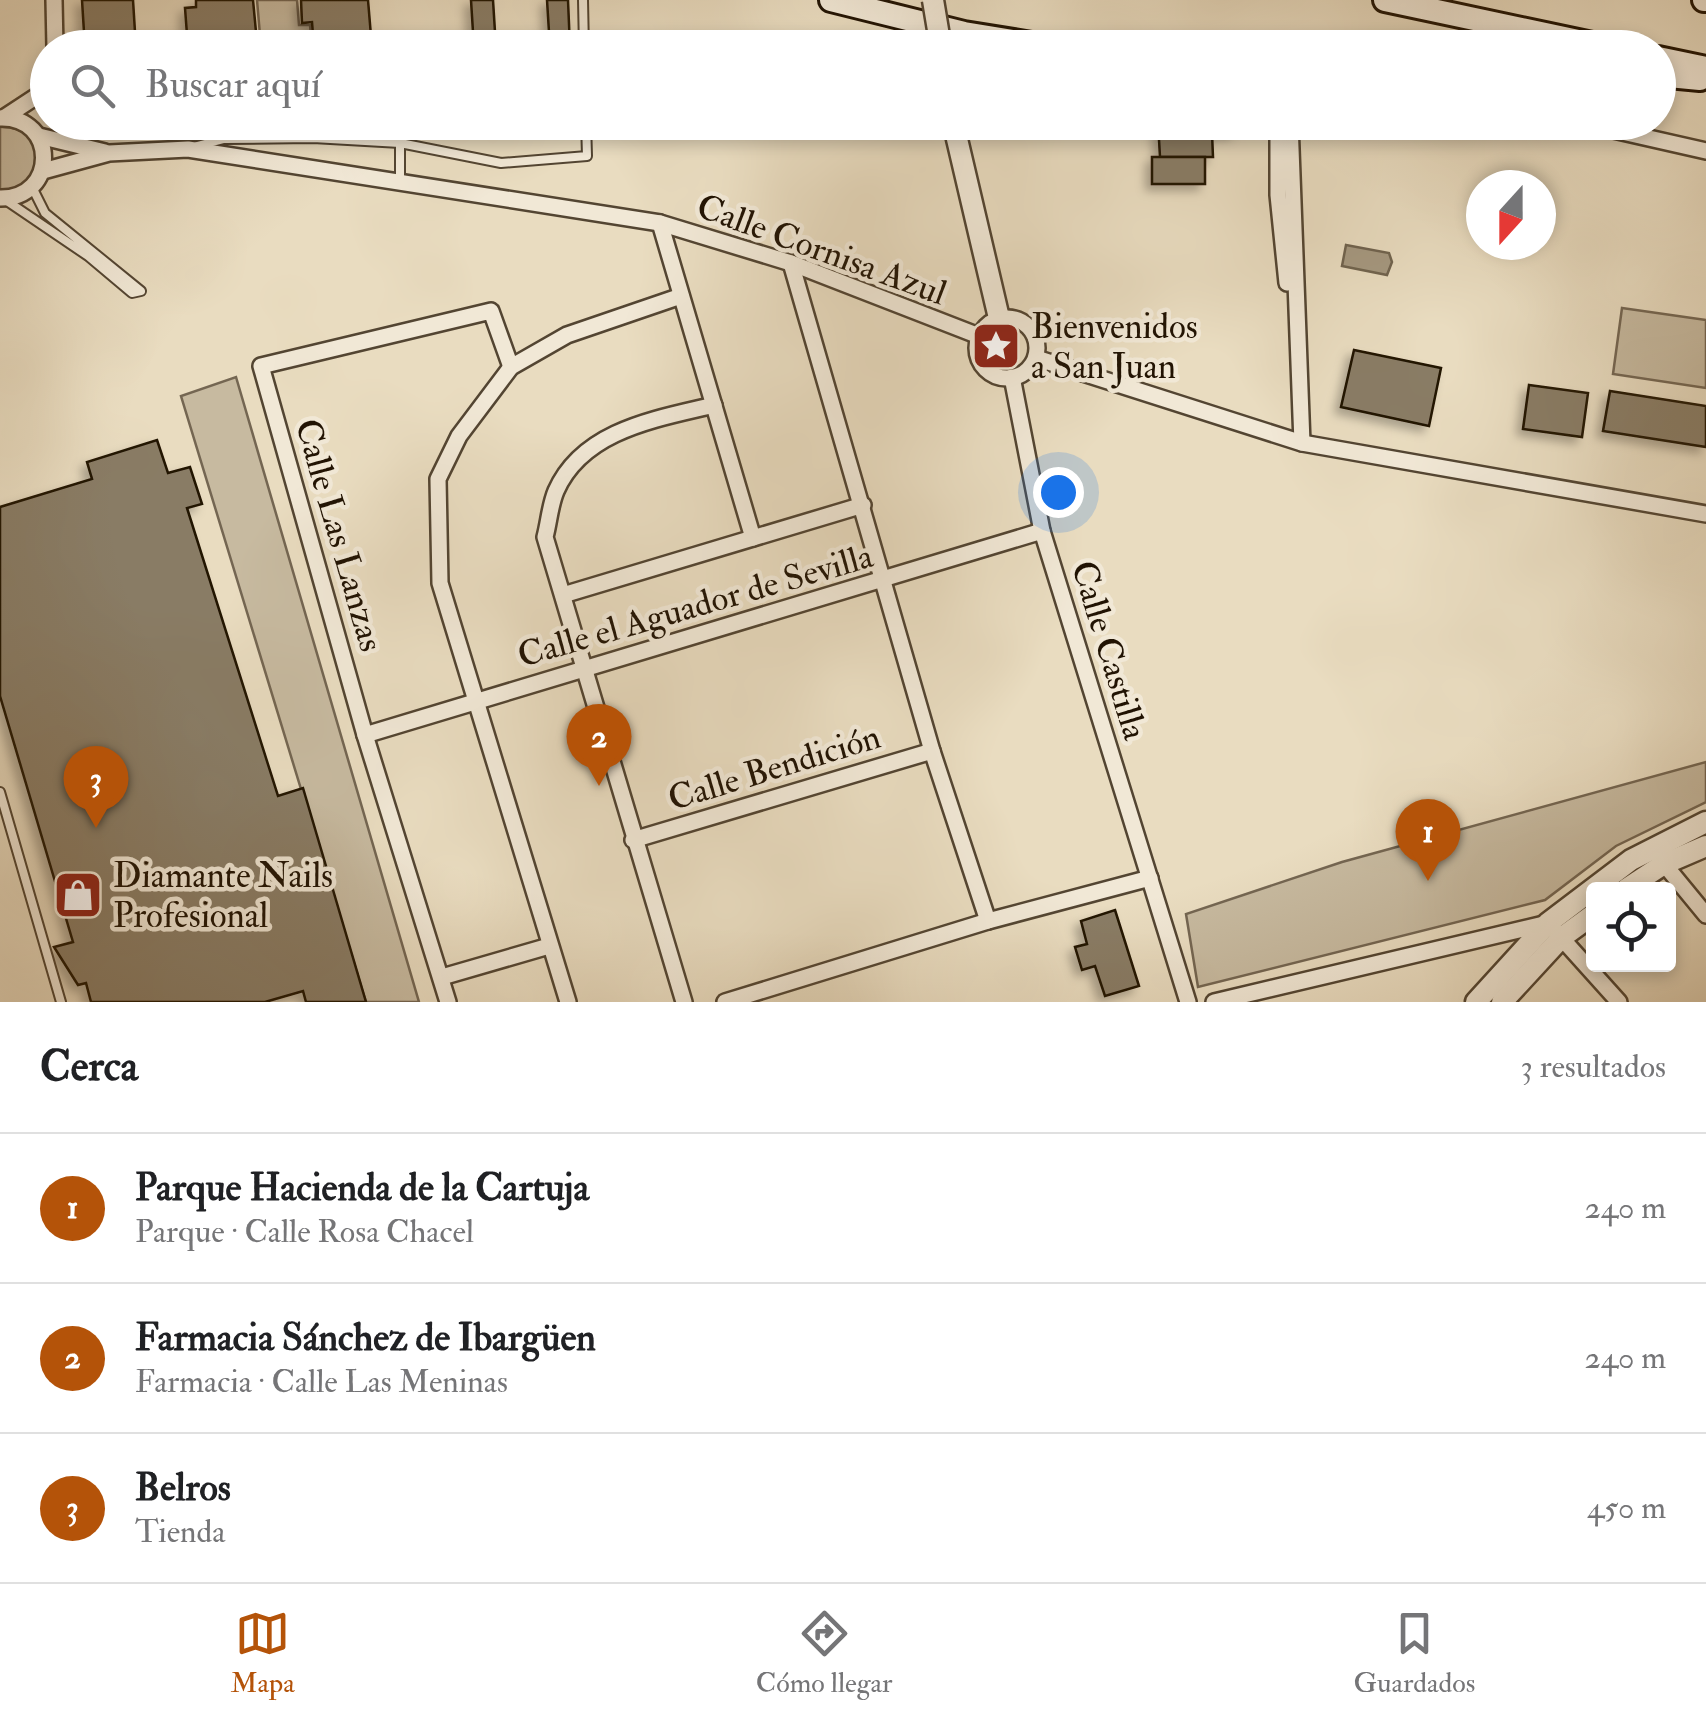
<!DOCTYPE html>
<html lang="es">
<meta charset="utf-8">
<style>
body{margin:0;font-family:"IM FELL Double Pica",serif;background:#f6f6f6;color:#202124}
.controls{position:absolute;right:30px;bottom:30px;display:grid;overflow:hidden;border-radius:10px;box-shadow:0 5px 15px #0003}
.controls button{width:90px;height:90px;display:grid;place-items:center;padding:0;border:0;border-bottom:2px solid #e0e0e0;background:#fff;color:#202124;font:50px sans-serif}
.compass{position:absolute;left:1466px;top:170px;width:90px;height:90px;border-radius:50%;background:#fff;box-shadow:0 5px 15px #0003;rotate:201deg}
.you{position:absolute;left:1058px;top:492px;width:35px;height:35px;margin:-25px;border:8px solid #fff;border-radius:50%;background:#1a73e8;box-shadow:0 0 0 15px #1a73e833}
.badge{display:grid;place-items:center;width:65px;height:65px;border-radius:50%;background:#b45309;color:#fff;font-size:32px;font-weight:700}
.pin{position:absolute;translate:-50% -82px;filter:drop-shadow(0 2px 5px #0008)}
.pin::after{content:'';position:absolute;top:52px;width:35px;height:30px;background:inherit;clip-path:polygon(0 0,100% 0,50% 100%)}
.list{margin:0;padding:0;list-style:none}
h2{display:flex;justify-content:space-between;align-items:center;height:130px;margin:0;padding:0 40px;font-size:42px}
h2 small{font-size:32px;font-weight:400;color:#757577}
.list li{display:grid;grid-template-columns:65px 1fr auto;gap:30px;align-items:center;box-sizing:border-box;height:150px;padding:0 40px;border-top:2px solid #e0e0e0}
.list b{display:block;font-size:38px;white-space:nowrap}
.list p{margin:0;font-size:32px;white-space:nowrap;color:#757577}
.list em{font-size:32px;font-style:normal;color:#757577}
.icon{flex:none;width:55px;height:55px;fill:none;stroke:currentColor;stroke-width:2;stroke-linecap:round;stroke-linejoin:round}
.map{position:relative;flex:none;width:1706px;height:1002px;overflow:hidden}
.search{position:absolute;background:#fff;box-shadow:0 5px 15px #0003;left:30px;right:30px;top:30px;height:110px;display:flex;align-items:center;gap:25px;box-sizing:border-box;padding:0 35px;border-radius:55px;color:#757577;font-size:38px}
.sheet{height:580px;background:#fff}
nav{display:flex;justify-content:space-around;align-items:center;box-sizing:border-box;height:140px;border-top:2px solid #e0e0e0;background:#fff;font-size:28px;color:#757577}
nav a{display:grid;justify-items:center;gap:5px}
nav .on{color:#b45309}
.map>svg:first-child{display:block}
</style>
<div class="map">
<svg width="1706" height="1002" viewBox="0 0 1706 1002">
<defs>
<filter id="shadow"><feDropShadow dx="-6" dy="6" stdDeviation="5" flood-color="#0004"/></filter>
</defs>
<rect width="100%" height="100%" fill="#e9dcc0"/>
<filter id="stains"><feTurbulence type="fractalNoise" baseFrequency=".002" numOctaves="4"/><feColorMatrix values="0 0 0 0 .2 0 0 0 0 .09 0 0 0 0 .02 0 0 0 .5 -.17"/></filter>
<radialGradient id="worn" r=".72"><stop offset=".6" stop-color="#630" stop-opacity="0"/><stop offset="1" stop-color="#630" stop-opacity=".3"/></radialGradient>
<g fill="#c7baa0" stroke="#746652" stroke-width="2.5">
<path d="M257 0H297L299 25H310L312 47H249V37L260 35Z"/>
<path d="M0 127C26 126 35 140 39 163L25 186 0 191Z"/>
<path d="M1622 308 1706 320V388L1613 374Z"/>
<path d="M236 377 419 1002H366L181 396Z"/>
<path d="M1706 762V802L1616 846 1545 900 1198 987 1186 914 1342 862Z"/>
</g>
<path fill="#a59880" stroke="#70634e" stroke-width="2.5" d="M1346 245 1389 253 1392 262 1387 275 1342 266Z"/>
<g fill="#897c65" stroke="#211303" stroke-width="2.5" filter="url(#shadow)">
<path d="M82 0H133L136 48H85Z"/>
<path d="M196 0H253L256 32 246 33V48H188L185 8 196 7Z"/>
<path d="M301 0H368L372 48H314L312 22 302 23Z"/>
<path d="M471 0H493L496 48H474Z"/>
<path d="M547 0H568L570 48H550Z"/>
<path d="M89 122H142L143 126 90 129Z"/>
<path d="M1158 122H1232L1237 132 1212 133 1213 157H1160Z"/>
<rect x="1152" y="157" width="53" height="27"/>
<path d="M1354 350 1441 368 1429 426 1341 407Z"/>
<path d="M1529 385 1588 393 1582 437 1523 429Z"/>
<path d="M1610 391 1706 406V447L1603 431Z"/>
<path d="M157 440 168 473 190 467 202 504 187 508 278 796 303 788 366 1002H306L303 991 265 1002H91L86 983 78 985 54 947 73 942 0 696V507L92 479 87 462Z"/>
<path d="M1115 910 1139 986 1105 996 1095 966 1082 970 1075 947 1087 944 1081 921Z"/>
</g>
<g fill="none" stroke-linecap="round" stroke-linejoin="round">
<g stroke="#534532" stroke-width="12">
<g id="service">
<path d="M583 0 584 48"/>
<path d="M400 143V179"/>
<path d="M197 146 224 139 313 138 400 143 501 163 587 156 586 122"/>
<path d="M4 199 88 256 132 293 141 291 45 213 32 187"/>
<path d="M0 792 61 1002"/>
</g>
</g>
<g stroke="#534532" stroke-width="20">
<g id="minor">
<path d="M54 0 55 48"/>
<path d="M5 117 43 92"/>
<path d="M0 118C58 116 58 199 0 198"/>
<path d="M1278 122V195L1287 283"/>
<path d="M1290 122 1302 443"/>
<path d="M1578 122 1706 151"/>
<path d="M39 136 105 152"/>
<path d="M43 171 109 153 188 149 660 223 791 263 979 336"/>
<path d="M660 223 753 538"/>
<path d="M791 263 932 751 988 921"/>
<circle cx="1007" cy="348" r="30"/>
<path d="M1036 358 1302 443 1706 514"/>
<path d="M1012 377 1042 531 1188 1002"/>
<path d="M563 595 863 505"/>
<path d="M365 735 1042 531"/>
<path d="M633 840 932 751"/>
<path d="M1660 859 1706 915"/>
<path d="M442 977 549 946"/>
<path d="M448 1002 365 735 261 366 491 311 511 367"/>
<path d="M568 1002 440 583 438 479 459 436 511 367 567 335 681 296"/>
<path d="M684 1002 545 537C549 522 550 505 556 491 583 430 656 419 714 405"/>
<path d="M725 1002 988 921 1150 878"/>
<path d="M1214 1002 1548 923 1619 1002"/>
</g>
</g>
<g stroke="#534532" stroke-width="25">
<g id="tertiary">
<path d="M953 122 999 318"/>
<path d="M1626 889 1664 864 1706 846"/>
<path d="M1476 1002 1548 923 1631 860 1706 822"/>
<path d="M1502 1002 1561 938 1594 914"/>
</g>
</g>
<g stroke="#211303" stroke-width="28">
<g id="secondary">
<path d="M831 0 964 33 1056 48"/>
<path d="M1385 0 1611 48"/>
<path d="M1704 0H1706"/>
<path d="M1658 58 1706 68"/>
<path d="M1658 75 1700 79"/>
</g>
</g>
<use href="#service" stroke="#f1e8d6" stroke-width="8"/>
<use href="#minor" stroke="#f1e8d6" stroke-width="15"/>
<use href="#tertiary" stroke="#f1e8d6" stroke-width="20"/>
<use href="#secondary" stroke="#f1e8d6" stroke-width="22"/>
<g stroke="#534532" stroke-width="25" stroke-linecap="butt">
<path id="tertiary-bridge" d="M933 0 941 48"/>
</g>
<use href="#tertiary-bridge" stroke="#f1e8d6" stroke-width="20"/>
</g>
<defs>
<g id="sight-square" transform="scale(2.5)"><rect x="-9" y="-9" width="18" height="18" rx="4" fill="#8f2418" stroke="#f1e8d6"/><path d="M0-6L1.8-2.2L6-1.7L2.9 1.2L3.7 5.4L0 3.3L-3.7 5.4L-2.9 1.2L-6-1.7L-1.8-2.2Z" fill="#fff"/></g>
<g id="shop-square" transform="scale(2.5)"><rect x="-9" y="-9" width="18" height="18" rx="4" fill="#8f2418" stroke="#f1e8d6"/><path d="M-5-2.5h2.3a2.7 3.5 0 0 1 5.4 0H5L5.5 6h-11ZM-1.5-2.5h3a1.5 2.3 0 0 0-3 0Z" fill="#fff"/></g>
</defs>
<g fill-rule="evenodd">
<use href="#sight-square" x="996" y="346"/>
<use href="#shop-square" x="78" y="895"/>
</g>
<g text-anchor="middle" stroke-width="9" stroke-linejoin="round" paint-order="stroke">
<g font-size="35" fill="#211303" stroke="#f1e8d6">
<text transform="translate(822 249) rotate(20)" y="12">Calle Cornisa Azul</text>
<text transform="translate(340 535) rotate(74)" y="12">Calle Las Lanzas</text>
<text transform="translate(695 605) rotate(-16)" y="12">Calle el Aguador de Sevilla</text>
<text transform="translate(1110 650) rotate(73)" y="12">Calle Castilla</text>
<text transform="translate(774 767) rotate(-17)" y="12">Calle Bendición</text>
</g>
<g font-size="35" fill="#211303" stroke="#f1e8d6" text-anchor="start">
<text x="1031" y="338">Bienvenidos<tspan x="1031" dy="40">a San Juan</tspan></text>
<text x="113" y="887">Diamante Nails<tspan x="113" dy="40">Profesional</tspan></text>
</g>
</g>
<rect width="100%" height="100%" filter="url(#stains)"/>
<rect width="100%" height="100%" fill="url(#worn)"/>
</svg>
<div class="controls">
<button><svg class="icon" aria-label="locate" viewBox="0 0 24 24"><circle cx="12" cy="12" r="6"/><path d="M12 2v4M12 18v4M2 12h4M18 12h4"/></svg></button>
</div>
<svg class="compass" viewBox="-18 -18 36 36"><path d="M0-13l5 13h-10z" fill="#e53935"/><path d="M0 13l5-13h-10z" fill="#757577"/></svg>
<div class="you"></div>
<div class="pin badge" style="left:1428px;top:881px">1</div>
<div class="pin badge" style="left:599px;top:786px">2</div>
<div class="pin badge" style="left:96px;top:828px">3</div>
<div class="search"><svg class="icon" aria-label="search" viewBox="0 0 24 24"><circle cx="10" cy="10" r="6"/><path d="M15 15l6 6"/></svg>Buscar aquí</div>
</div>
<section class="sheet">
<h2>Cerca<small>3 resultados</small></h2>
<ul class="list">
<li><span class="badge">1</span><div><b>Parque Hacienda de la Cartuja</b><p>Parque · Calle Rosa Chacel</p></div><em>240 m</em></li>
<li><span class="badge">2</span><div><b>Farmacia Sánchez de Ibargüen</b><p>Farmacia · Calle Las Meninas</p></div><em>240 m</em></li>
<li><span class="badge">3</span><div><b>Belros</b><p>Tienda</p></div><em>450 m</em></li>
</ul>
</section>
<nav>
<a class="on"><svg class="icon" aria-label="map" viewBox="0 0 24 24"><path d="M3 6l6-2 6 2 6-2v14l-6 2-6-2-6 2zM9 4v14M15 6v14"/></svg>Mapa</a>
<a><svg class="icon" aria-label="directions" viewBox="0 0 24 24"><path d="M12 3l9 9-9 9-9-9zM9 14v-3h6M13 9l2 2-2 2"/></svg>Cómo llegar</a>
<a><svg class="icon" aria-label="saved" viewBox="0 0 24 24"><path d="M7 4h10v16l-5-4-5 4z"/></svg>Guardados</a>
</nav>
